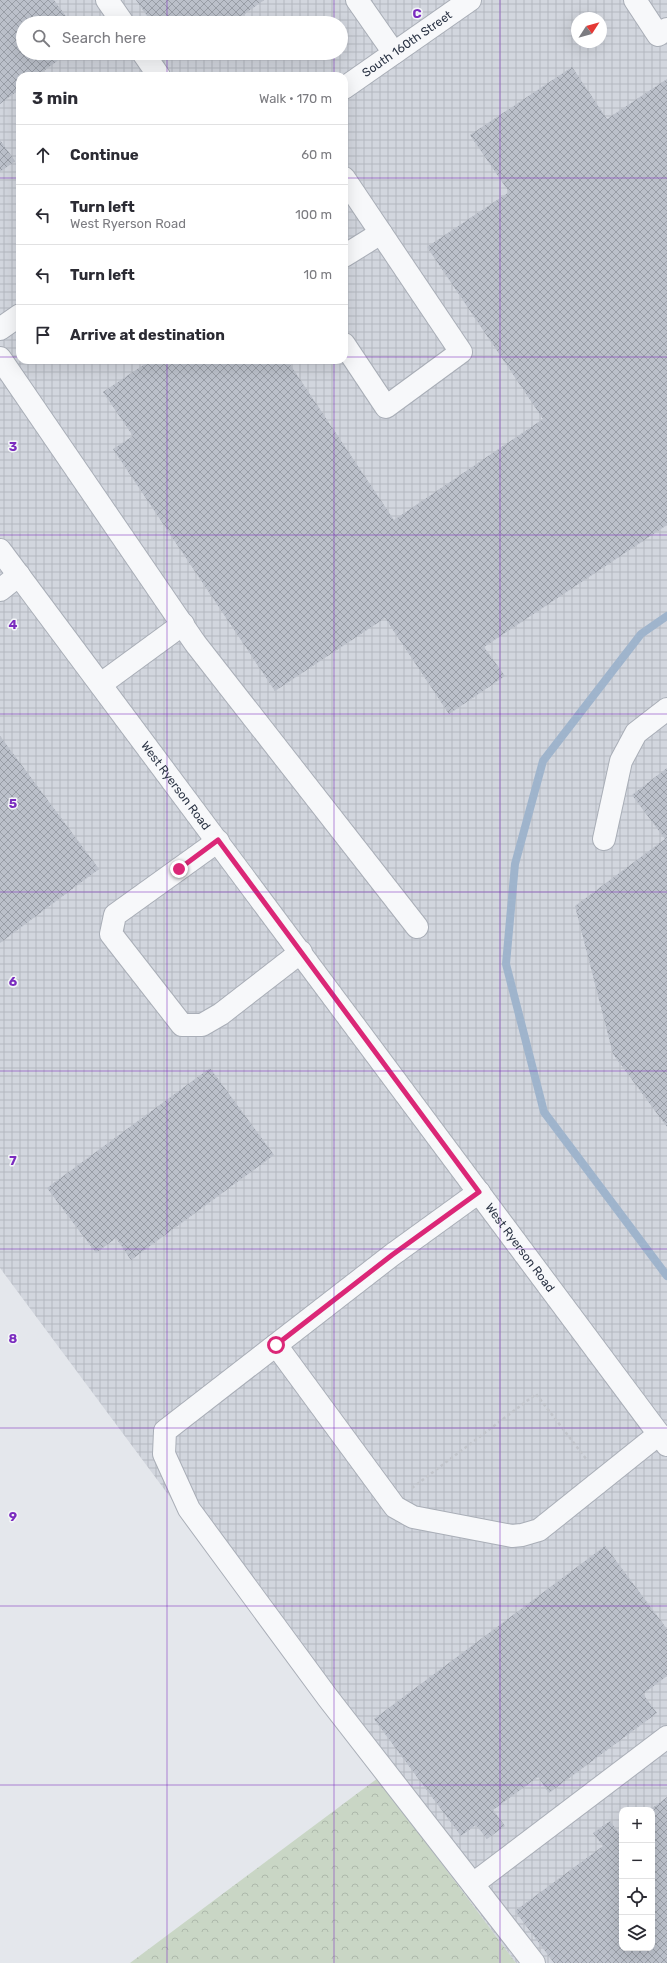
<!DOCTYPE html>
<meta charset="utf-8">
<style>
body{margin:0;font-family:Rubik,sans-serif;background:#f2f2f3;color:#2b2b33}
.controls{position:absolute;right:12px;bottom:12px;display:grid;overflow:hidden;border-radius:8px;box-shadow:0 4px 16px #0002}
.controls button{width:36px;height:36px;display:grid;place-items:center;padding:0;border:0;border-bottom:1px solid #e1e1e2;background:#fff;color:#2b2b33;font:20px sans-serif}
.compass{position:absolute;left:571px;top:12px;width:36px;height:36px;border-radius:50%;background:#fff;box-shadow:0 4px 16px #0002;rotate:54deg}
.stop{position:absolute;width:12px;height:12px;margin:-9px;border:3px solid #db2777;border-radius:50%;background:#fff}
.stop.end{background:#db2777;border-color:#fff;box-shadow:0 1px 4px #0008}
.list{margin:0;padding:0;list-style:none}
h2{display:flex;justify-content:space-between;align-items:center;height:52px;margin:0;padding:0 16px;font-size:17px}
h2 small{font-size:13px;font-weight:400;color:#7c7c81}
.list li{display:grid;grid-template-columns:26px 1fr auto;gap:12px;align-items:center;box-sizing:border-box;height:60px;padding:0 16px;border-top:1px solid #e1e1e2}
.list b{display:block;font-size:15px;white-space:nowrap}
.list p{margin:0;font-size:13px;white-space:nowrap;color:#7c7c81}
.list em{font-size:13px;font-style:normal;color:#7c7c81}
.icon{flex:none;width:22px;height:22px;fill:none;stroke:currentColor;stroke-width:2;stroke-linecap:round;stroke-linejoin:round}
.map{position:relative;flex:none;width:667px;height:1963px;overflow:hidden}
.search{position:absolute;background:#fff;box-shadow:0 4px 16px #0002;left:16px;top:16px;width:332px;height:44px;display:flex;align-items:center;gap:10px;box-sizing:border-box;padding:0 14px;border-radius:22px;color:#7c7c81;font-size:15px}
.panel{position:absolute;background:#fff;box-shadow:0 4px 16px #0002;left:16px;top:72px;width:332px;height:292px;border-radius:12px}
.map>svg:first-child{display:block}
</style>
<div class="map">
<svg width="667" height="1963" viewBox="0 0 667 1963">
<defs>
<pattern id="industrial-grid" width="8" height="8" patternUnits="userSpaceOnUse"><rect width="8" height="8" fill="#d2d6de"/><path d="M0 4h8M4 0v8" fill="none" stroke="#b4b8c0"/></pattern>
<pattern id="forest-crowns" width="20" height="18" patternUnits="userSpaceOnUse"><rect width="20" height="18" fill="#c9d6c5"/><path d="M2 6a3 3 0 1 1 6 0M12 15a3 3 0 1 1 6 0" fill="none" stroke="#adb8ab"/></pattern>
<pattern id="building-cross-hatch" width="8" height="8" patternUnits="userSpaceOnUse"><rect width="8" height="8" fill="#bbc0ca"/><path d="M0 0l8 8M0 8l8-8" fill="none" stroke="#989da6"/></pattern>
</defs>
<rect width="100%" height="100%" fill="#e4e7ec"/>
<path fill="url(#industrial-grid)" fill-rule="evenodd" d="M0 0H667V1963H516L0 1268ZM577 18H601V42H577ZM23 23H341V53H23ZM20 76H344V360H20ZM622 1810H652V1948H622Z"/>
<path fill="url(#forest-crowns)" d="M378 1778 516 1963H130Z"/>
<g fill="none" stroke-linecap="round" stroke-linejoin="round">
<path stroke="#9fb4cc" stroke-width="8" d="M667 616 641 634 543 761 515 864 506 964 544 1112 667 1276"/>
</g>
<g fill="url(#building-cross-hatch)">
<path d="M0 0H54L71 23H23V53H68L37 76H20V89L0 104Z"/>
<path d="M136 0H264L232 23H152Z"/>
<path d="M173 53H189L178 60Z"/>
<path d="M572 67 607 119 667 79V525L484 647 505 676 449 714 385 618 275 691 113 449 133 436 103 392 151 360H287L394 520 543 419 427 247 509 192 470 135Z"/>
<path d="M0 140 15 161 0 172Z"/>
<path d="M0 736 99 869 0 943Z"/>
<path d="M667 768V1127L613 1054 575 906 665 839 632 795Z"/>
<path d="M210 1068 274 1155 131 1260 116 1238 96 1253 47 1188Z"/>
<path d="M605 1546 667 1629V1676L643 1694 657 1713 549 1793 538 1777 493 1810 505 1826 487 1839 476 1825 461 1836 374 1719Z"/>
<path d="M667 1797V1963H554L515 1911 603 1846 593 1833 610 1821 619 1833 622 1831V1948H652V1810H650Z"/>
</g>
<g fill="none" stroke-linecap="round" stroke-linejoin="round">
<g stroke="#a9aeb7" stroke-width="24">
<g id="minor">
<path d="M107 0 123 23"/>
<path d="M357 0 394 53"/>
<path d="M635 0 658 35 667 29"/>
<path d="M143 53 159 76"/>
<path id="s1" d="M344 88 470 0"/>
<path d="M344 178 461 352 386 407 344 344"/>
<path d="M344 256 381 233"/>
<path d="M0 329 20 315"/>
<path d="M0 358 195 643 417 927"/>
<path id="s2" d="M0 550 667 1445"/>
<path d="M0 590 19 575"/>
<path d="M101 684 183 624"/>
<path d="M604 839 621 761 636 733 667 709"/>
<path d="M218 841 115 915 111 934 182 1025H202L221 1014 301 952"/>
<path d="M479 1192 392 1255 165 1431 164 1454 189 1509 328 1698 534 1963"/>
<path d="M276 1345 395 1507 413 1517 512 1536 522 1535 539 1530 659 1434"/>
<path d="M473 1884 667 1737"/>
</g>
</g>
<path stroke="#c2c5cb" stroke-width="2.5" stroke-dasharray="3 3" stroke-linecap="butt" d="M412 1488 536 1394 587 1460"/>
<use href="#minor" stroke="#f7f8fa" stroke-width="22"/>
</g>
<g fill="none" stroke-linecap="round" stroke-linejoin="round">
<path stroke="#db2777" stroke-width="5" d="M179 869 218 840 479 1192 392 1255 276 1345"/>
</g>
<path fill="none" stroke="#7b2cbf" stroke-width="1" stroke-opacity="0.55" d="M167 0V23M334 0V23M500 0V1963M167 53V76M334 53V76M0 178H20M344 178H667M0 357H20M344 357H667M167 360V1963M334 360V1963M0 535H667M0 714H667M0 892H667M0 1071H667M0 1249H667M0 1428H667M0 1606H667M0 1785H667"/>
<g text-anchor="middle" stroke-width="3" stroke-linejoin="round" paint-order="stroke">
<g font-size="12" fill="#2b3445" stroke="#f4f6f9">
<text dy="4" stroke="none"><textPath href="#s1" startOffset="77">South 160th Street</textPath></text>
<text dy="4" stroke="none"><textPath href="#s2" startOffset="294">West Ryerson Road</textPath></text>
<text dy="4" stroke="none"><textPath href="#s2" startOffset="870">West Ryerson Road</textPath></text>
</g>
</g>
<g font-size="13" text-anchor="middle" font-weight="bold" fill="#7b2cbf" stroke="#f4f6f9" stroke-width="3" stroke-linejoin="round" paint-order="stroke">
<text x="417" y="18">C</text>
<text x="13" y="451">3</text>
<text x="13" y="629">4</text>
<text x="13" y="808">5</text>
<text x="13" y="986">6</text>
<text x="13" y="1165">7</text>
<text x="13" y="1343">8</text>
<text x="13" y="1521">9</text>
</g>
</svg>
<div class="controls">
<button>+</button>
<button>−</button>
<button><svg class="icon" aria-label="locate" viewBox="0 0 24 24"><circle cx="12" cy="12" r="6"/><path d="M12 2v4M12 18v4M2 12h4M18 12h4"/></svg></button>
<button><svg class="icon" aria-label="layers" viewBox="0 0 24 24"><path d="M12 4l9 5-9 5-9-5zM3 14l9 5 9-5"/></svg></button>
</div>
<svg class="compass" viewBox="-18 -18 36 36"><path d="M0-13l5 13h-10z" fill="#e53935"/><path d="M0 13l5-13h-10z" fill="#7c7c81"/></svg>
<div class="stop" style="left:276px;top:1345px"></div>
<div class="stop end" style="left:179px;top:869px"></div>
<div class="search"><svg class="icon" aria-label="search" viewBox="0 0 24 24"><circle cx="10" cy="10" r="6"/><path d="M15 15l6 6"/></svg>Search here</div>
<section class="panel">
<h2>3 min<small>Walk · 170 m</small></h2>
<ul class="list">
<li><svg class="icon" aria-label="ahead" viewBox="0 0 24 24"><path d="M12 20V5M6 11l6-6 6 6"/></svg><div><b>Continue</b></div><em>60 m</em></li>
<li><svg class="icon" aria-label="left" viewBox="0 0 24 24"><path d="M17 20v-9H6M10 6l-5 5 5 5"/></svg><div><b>Turn left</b><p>West Ryerson Road</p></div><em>100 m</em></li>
<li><svg class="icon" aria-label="left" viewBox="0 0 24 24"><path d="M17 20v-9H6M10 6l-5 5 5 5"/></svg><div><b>Turn left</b></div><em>10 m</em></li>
<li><svg class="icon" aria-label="arrive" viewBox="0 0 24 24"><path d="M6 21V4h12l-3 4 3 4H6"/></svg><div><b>Arrive at destination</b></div></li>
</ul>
</section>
</div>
